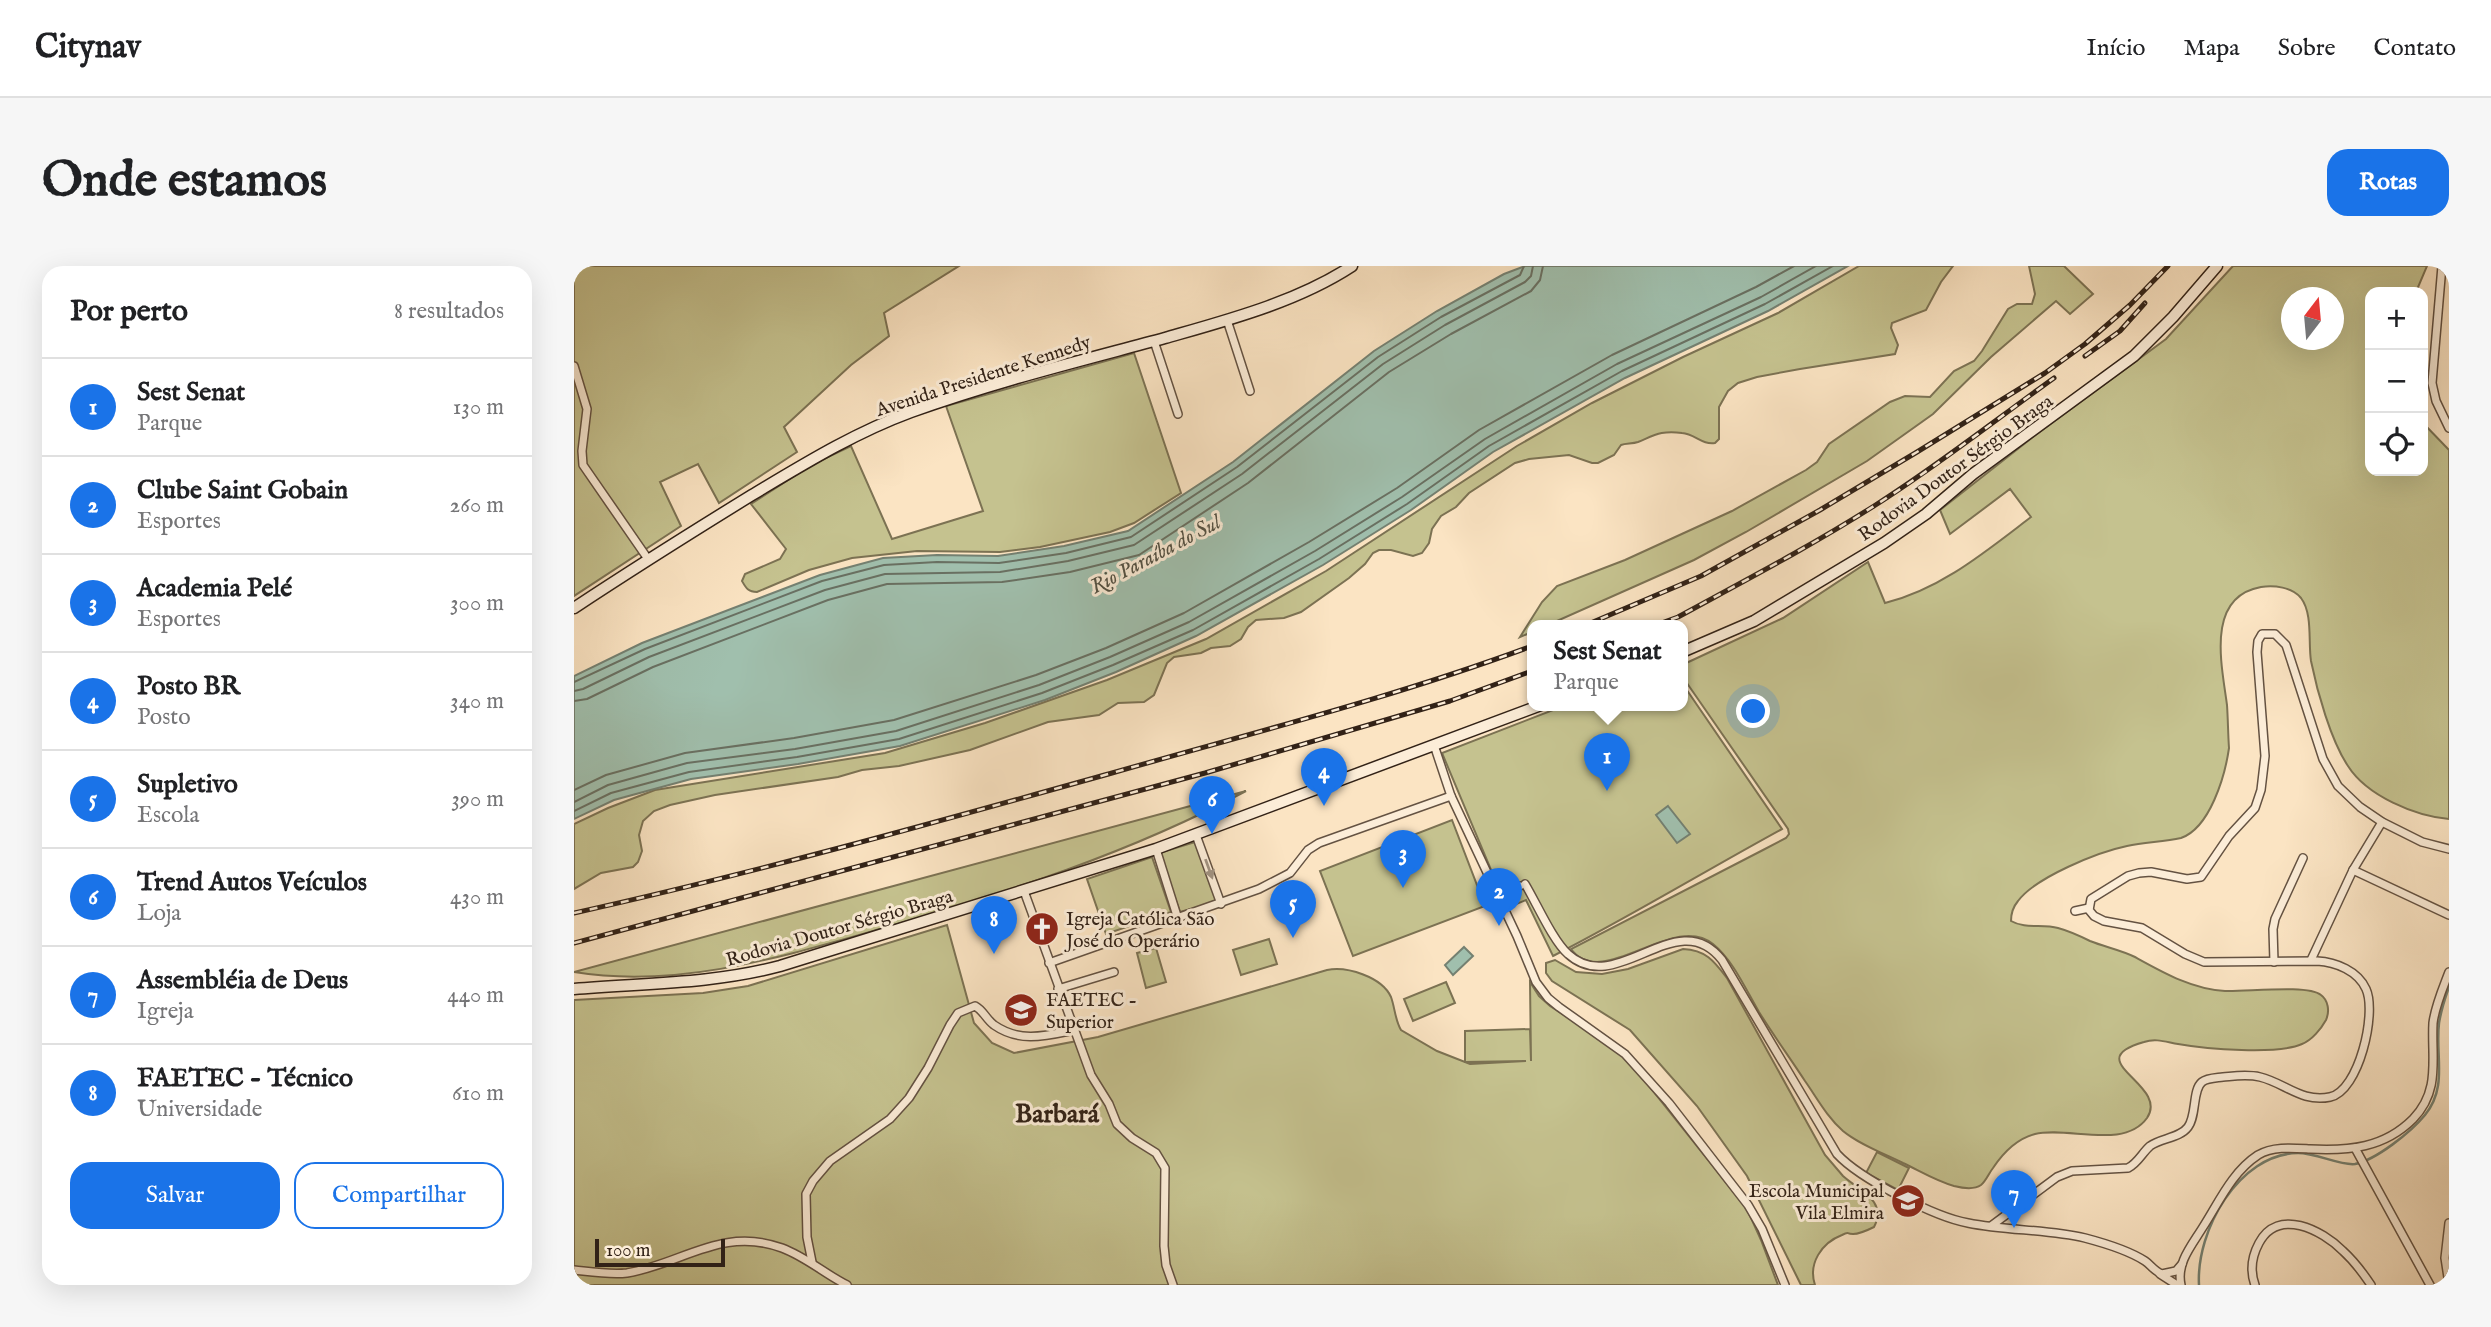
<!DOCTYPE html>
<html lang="pt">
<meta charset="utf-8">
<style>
body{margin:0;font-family:"IM FELL English",serif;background:#f6f6f6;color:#202124}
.controls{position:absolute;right:21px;top:21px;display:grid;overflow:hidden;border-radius:14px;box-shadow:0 7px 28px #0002}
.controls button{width:63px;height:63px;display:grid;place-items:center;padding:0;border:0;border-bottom:2px solid #e0e0e0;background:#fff;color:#202124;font:35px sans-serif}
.compass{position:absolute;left:1707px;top:21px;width:63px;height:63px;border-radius:50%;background:#fff;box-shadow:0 7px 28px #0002;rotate:16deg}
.scale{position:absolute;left:21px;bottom:18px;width:130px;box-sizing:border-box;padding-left:7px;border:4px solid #322217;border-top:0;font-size:19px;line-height:24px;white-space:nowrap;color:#322217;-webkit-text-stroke:5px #fcedd8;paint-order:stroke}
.you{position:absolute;left:1180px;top:446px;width:24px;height:24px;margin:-18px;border:5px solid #fff;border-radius:50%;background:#1a73e8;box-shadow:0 0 0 10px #1a73e833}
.badge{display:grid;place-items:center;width:46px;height:46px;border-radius:50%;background:#1a73e8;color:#fff;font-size:23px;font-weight:700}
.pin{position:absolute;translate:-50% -58px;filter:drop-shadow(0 2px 4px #0008)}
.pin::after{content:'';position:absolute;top:37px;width:24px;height:21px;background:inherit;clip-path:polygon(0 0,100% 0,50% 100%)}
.popup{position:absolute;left:953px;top:354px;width:161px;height:91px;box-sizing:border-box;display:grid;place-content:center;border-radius:14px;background:#fff;filter:drop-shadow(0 2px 5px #0005);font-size:23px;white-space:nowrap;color:#757577}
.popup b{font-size:26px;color:#202124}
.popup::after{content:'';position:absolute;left:50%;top:100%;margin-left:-14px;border:14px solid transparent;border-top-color:#fff}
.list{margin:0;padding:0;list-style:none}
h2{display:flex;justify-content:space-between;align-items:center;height:91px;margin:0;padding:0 28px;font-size:30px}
h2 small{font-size:23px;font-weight:400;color:#757577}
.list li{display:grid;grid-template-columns:46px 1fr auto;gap:21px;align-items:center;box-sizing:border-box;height:98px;padding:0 28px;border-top:2px solid #e0e0e0}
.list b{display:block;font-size:26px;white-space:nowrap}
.list p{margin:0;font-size:23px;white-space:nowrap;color:#757577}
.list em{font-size:23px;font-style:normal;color:#757577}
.actions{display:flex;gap:14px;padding:21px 28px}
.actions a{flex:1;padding:16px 0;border:2px solid #1a73e8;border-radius:21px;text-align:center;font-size:24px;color:#1a73e8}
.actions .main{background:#1a73e8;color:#fff}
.icon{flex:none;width:38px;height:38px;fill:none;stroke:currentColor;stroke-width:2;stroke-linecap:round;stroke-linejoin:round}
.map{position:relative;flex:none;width:1875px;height:1019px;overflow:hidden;border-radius:21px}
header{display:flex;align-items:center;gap:42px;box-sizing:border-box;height:98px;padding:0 35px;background:#fff;border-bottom:2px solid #e0e0e0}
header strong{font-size:33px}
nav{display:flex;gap:38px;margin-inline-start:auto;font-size:24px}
.intro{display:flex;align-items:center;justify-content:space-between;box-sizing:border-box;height:168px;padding:0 42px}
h1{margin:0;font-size:49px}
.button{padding:18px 32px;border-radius:21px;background:#1a73e8;color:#fff;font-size:24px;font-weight:700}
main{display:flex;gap:42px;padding:0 42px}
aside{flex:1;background:#fff;border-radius:21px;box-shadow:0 7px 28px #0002}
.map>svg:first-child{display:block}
</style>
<header>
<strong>Citynav</strong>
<nav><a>Início</a><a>Mapa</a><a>Sobre</a><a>Contato</a></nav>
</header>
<div class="intro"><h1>Onde estamos</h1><a class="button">Rotas</a></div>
<main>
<aside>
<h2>Por perto<small>8 resultados</small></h2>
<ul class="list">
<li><span class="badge">1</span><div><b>Sest Senat</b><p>Parque</p></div><em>130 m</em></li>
<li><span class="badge">2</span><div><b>Clube Saint Gobain</b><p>Esportes</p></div><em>260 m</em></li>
<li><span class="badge">3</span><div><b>Academia Pelé</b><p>Esportes</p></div><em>300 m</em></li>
<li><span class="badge">4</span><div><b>Posto BR</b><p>Posto</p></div><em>340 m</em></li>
<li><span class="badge">5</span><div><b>Supletivo</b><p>Escola</p></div><em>390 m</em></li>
<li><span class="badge">6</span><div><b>Trend Autos Veículos</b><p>Loja</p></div><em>430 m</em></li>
<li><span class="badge">7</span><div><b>Assembléia de Deus</b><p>Igreja</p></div><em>440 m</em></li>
<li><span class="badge">8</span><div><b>FAETEC - Técnico</b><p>Universidade</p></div><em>610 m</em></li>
</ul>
<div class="actions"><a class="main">Salvar</a><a>Compartilhar</a></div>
</aside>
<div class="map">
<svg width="1875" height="1019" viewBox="0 0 1875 1019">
<rect width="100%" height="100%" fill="#fbe4c3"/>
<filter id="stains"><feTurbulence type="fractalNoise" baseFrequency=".00286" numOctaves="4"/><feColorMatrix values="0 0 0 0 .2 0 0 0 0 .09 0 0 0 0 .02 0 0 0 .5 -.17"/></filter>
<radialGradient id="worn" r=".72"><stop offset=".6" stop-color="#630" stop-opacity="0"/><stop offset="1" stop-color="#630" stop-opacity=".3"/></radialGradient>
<g fill="#c5c28f" stroke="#7c7253" stroke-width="2" fill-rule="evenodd">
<path d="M0 0H385L310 47 315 70 277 99 210 161 223 186 145 237 124 198 86 216 107 260 0 330Z"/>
<path d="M1285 0H1379L1367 16 1352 44 1318 57 1317 62 1324 79 1321 88 1226 103 1183 111 1164 117 1154 125 1145 141V173L1141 177C1128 179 1121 168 1108 167 1088 164 1081 169 1064 176 1058 178 1052 177 1047 179L1040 189 1024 197H1018L995 189 955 193 941 197 895 227 882 241 867 250 858 263 855 277 848 287 839 290 817 284H805L799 287 791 298 775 312 727 346 710 352 682 354 674 361 667 373 656 380 637 382 627 387 600 391 593 397 580 429 570 436 544 437 525 449 474 456 396 484 325 500 288 504 264 511 141 529 96 539 80 545 69 555 65 569 68 585 64 596 59 601 27 607 0 623V558L34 542 81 524 311 487 411 457 533 414 632 373 752 305 943 180 1018 137 1109 91 1204 47Z"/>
<path d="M1455 0H1490L1519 28 1496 48 1482 35 1417 91 1359 148 1293 195 1172 266 1120 294 974 359H958V366L946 371 968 336 983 320 1051 294 1158 245 1232 204 1243 196 1255 178 1316 136 1331 130 1356 131 1380 105 1400 95 1408 85 1434 43 1443 38H1458L1461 28Z"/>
<path d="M1659 0H1853L1842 26H1796V205H1849V157L1875 184V553C1841 550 1793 530 1774 500 1757 475 1743 425 1737 395 1734 376 1739 348 1727 332 1718 321 1700 319 1687 321 1631 331 1648 400 1653 439 1654 453 1654 468 1655 482 1651 510 1636 562 1607 572 1589 576 1571 576 1553 580 1524 586 1462 611 1444 635 1439 641 1437 648 1437 655 1451 663 1468 658 1484 662 1495 665 1506 670 1516 675 1531 681 1547 684 1561 691 1590 707 1618 723 1651 725 1672 726 1734 718 1747 729 1754 734 1756 745 1752 754 1747 763 1738 774 1728 778 1704 789 1632 783 1604 778 1592 776 1582 772 1570 776 1503 795 1596 818 1573 852 1550 884 1494 860 1461 868 1442 873 1429 887 1419 902 1415 907 1412 915 1407 919 1400 924 1388 922 1380 920 1362 915 1346 905 1329 897 1309 887 1286 879 1269 865 1253 851 1243 832 1231 815 1216 792 1200 770 1185 746 1172 724 1159 694 1139 678 1099 645 1029 726 997 683L1189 584 1212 572 1215 568 1214 563 1108 410V399L1209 352 1294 296 1311 337C1367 323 1411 286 1457 251L1436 223 1376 268 1366 244 1459 171 1592 73ZM1717 32H1759V74H1717Z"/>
<path d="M560 87 607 227 560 257 536 266 466 281 426 286 343 285 278 292 235 304 183 326C174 326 172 322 168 315L171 308 206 293 212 283 177 238 239 198 277 180 318 273 409 245 372 140Z"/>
<path d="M1108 417 1208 563C1131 605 1057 650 979 690L952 634 933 642 868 487 992 439H1108Z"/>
<path d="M672 525C556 587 432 627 306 663 207 691 104 723 0 706Z"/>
<path d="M878 554 911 640 779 690 746 605Z"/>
<path d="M621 576 643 636 606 646 585 587Z"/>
<path d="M578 591 597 646 532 668 513 613Z"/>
<path d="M373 659 400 757 418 777 440 787 524 771 753 704C773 700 808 711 817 731 821 742 821 754 827 764L863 785 896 798 952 795 891 796V765L956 763 957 795 956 716 965 730 976 740 1038 780 1063 805 1173 943 1187 974 1204 1019H0V734L129 727 174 720Z"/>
<path d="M695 673 703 698 667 709 659 684Z"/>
<path d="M582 682 592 716 572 722 563 687Z"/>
<path d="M1109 683C1132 684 1140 695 1153 712L1251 889C1257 896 1263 903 1269 910 1284 924 1314 934 1300 961 1294 964 1286 968 1279 968 1271 968 1276 965 1268 969 1247 977 1234 998 1241 1019H1227L1173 910 1123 840 1056 764 978 715 972 707V697L981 694 1002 706 1028 708 1054 703Z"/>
<path d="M872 716 881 737 839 755 830 733Z"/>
<path d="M1303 886 1335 902 1324 924 1292 907Z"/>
</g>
<g fill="#a0bfad" stroke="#748071" stroke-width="2">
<path d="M951 0H1274L1194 45 1051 112 919 186 837 244 749 299 622 370 542 406 471 434 326 480 224 498 117 513 40 534 0 553V410L68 377 246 309 309 292 363 289 424 290 490 280 554 265 659 196 800 85 863 45 930 8Z"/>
<path d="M1094 540 1116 568 1103 577 1082 549Z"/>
<path d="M890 681 899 690 879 709 871 699Z"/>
</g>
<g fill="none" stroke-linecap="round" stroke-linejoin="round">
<g stroke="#697062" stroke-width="2">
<path d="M0 416 71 383 248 315 310 299 363 296 425 297 492 287 557 271 663 201 804 91 867 51 946 9 950 0"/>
<path d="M0 425 9 423 75 391 251 324 311 308 426 306 494 295 560 279 668 208 809 98 871 59 951 16 957 10 959 0"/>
<path d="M0 435 13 433 79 401 254 334 313 318 428 316 496 306 565 289 674 217 815 106 877 68 957 25 966 14 969 0"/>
<path d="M0 524 32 509 111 487 220 472 320 454 462 409 532 382 610 347 735 276 823 222 905 164 1038 89 1182 21 1220 0"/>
<path d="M0 536 34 519 113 497 221 483 322 465 465 419 536 391 615 356 741 285 828 231 911 173 1043 98 1187 31 1242 0"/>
<path d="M0 545 37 527 115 506 223 491 325 473 468 427 539 399 619 364 745 293 833 238 915 180 1048 105 1191 38 1259 0"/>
</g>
<path stroke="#748071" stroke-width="2.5" d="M1625 1019C1622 965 1664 888 1724 887 1742 887 1767 900 1781 898 1802 894 1837 866 1851 849 1874 821 1861 790 1865 757 1867 745 1871 732 1875 721"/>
<g stroke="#645242" stroke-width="10">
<g id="street">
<path d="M1868 0 1858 117 1862 135 1875 162"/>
<path d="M653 54 676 125"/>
<path d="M580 75 604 148"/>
<path d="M0 100 13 143 8 185 9 199 74 293"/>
<path d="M860 479 877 530 943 670 962 716 974 732 985 741 1051 788 1095 837 1174 939 1188 963 1211 1019"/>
<path d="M622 569 647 638"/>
<path d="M582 583 604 653"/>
<path d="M1779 604 1875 649"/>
<path d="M951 618C962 636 979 675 994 688 1043 733 1103 636 1148 694L1263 888C1286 913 1361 951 1394 957 1433 965 1473 963 1511 972 1530 977 1554 984 1571 995 1577 999 1580 1005 1588 1008L1602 1005 1608 998"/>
<path d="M450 625 517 809 535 838 543 858 558 872 582 887 591 902 590 980 592 999 599 1019"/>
<path d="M923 628 946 620"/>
<path d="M1501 645 1515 642"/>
<path d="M1737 694 1779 604 1808 556"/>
<path d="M1700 696 1699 663 1701 653 1729 592"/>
<path d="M475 697 685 623 716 607 734 584 745 577 877 530"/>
<path d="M484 723 540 706"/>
<path d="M1781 882 1856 1019"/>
<path d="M1875 957 1871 992 1875 1018"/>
<path d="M1417 960 1483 911 1498 905 1554 902C1564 897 1568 887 1576 880 1587 872 1606 872 1614 861 1623 849 1618 824 1628 816 1633 812 1642 812 1649 811 1661 810 1673 808 1686 811 1711 817 1728 837 1756 831 1785 825 1803 747 1792 723 1784 705 1762 696 1743 695L1630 696 1611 688 1568 662 1530 655 1520 650 1515 644 1517 633 1554 610 1565 607 1577 606 1613 613 1627 611 1655 570 1681 542 1687 524 1691 490 1683 386 1684 375 1688 368H1701L1712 379 1749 493 1764 520 1786 541 1808 556 1848 576 1875 583"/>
<path d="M238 996 233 971 232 928 239 915 256 895 316 853 335 832 354 802 376 759 384 747 401 740C409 744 412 753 420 759 446 777 471 770 500 764"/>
<path d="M0 1004C18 1006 36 1009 53 1007 108 998 148 960 208 982 232 991 251 1008 273 1019"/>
<path d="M1586 1008 1603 1019"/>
<path d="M1607 1019C1602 997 1618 979 1629 961 1645 936 1658 906 1684 889 1699 880 1719 882 1736 883 1775 885 1810 882 1839 853 1867 824 1857 792 1859 757 1861 740 1869 722 1875 706"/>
<path d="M1681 1019C1676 1005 1678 990 1685 977 1704 941 1748 964 1769 985 1780 995 1789 1007 1797 1019"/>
</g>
</g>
<g stroke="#322217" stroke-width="13">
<g id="secondary">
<path d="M0 342C59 303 118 266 178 229 230 198 280 167 337 146 420 116 506 95 591 72 654 54 723 36 778 0"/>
<path d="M1108 386 1180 355 1310 277 1352 248 1399 208 1560 90 1599 51 1643 0"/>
<path d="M0 723C70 717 138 718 206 700L582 583 967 439"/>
</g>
</g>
<use href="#street" stroke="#fcedd8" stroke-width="7"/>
<use href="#secondary" stroke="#fcedd8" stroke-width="10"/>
<g stroke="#322217" stroke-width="5">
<g id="rail">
<path d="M1511 90 1546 65 1571 37"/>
<path d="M1012 359 1127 310 1246 244 1343 186 1471 107 1511 78 1556 39 1594 0"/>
<path d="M1082 359 1104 351C1170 315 1237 280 1300 240 1362 201 1420 155 1480 112"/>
<path d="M0 647C181 607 359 557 538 507 678 467 821 431 958 380"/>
<path d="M0 677 631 507 876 435 958 405"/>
</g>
</g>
<use href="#rail" stroke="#fcedd8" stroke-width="2.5" stroke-dasharray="8" stroke-linecap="butt"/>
</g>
<defs><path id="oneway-solid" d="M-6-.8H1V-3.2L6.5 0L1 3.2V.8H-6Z" transform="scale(1.75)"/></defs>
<use fill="#a19281" href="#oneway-solid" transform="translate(635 603) rotate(70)"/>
<defs>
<g id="church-disc" transform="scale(1.75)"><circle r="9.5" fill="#8f2418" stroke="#fcedd8"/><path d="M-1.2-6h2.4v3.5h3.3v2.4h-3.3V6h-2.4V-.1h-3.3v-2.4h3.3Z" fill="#fff"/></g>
<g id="university-disc" transform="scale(1.75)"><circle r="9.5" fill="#8f2418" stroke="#fcedd8"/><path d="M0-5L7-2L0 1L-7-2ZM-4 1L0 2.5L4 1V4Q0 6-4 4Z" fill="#fff"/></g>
<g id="school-disc" transform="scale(1.75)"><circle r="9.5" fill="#8f2418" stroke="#fcedd8"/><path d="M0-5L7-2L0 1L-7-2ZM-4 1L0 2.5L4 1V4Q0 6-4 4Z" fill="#fff"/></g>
</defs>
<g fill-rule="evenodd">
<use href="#church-disc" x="468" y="663"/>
<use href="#university-disc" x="447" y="744"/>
<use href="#school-disc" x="1334" y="935"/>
</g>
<g text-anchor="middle" stroke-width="6" stroke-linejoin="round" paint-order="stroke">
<g font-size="19" fill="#322217" stroke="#fcedd8">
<text transform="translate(409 109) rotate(-18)" y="7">Avenida Presidente Kennedy</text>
<text transform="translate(1381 201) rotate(-36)" y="7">Rodovia Doutor Sérgio Braga</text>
<text transform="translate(265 661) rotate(-16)" y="7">Rodovia Doutor Sérgio Braga</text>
</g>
<g font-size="19" fill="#322217" stroke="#fcedd8" text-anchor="start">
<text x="492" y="659">Igreja Católica São<tspan x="492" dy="22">José do Operário</tspan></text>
<text x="472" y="740">FAETEC -<tspan x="472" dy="22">Superior</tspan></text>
<text x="1310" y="931" text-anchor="end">Escola Municipal<tspan x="1310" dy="22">Vila Elmira</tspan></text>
</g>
<g font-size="21" font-style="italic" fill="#535144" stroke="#fcedd8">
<text transform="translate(581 288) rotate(-28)" y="7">Rio Paraíba do Sul</text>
</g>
<g font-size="26" font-weight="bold" fill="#322217" stroke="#fcedd8">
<text x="483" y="856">Barbará</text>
</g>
</g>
<rect width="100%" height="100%" filter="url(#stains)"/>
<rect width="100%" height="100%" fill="url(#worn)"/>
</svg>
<div class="controls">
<button>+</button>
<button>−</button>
<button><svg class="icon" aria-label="locate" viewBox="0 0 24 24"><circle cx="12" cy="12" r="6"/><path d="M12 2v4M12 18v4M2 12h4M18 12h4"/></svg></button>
</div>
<svg class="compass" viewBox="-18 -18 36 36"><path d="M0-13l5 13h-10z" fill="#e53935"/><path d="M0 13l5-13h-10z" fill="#757577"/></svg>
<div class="scale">100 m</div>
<div class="you"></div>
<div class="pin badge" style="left:1033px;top:525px">1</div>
<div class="popup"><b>Sest Senat</b>Parque</div>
<div class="pin badge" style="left:925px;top:660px">2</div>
<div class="pin badge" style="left:829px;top:622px">3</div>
<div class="pin badge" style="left:750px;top:540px">4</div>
<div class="pin badge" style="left:719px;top:672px">5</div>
<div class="pin badge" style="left:638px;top:568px">6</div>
<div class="pin badge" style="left:1440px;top:962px">7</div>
<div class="pin badge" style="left:420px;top:688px">8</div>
</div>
</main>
